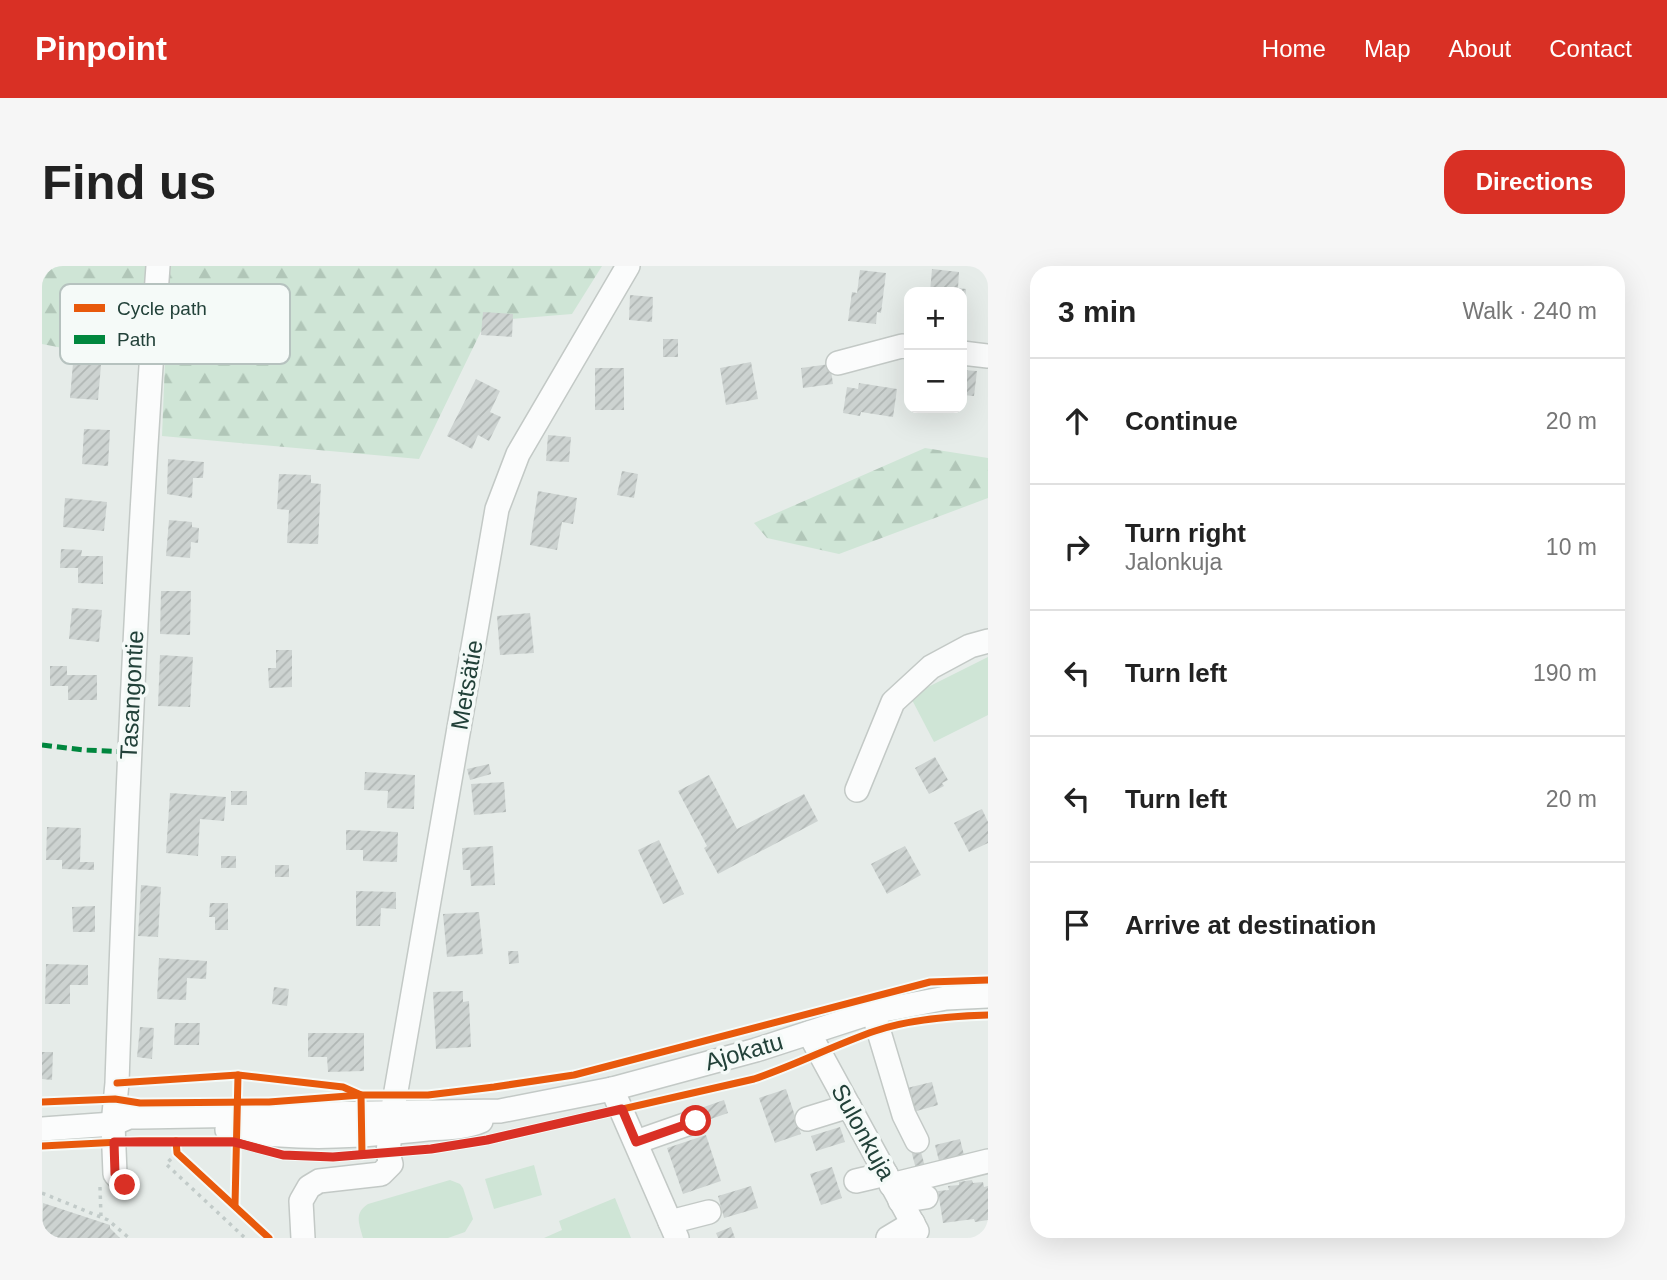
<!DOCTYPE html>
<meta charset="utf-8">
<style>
body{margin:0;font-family:Helvetica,sans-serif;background:#f6f6f6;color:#222}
.controls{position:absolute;right:21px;top:21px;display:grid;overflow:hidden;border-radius:14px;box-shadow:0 7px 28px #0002}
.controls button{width:63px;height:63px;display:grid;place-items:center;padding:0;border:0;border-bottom:2px solid #e0e0e0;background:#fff;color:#222;font:35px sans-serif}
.stop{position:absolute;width:21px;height:21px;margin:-16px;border:5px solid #d93025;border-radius:50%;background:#fff}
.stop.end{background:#d93025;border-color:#fff;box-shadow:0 2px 7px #0008}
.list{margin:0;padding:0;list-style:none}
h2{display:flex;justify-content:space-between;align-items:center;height:91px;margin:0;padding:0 28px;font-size:30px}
h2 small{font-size:23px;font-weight:400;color:#767676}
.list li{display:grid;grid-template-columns:46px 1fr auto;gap:21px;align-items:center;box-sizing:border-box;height:126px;padding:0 28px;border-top:2px solid #e0e0e0}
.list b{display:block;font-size:26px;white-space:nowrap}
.list p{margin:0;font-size:23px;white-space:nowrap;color:#767676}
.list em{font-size:23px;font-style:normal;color:#767676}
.icon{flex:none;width:38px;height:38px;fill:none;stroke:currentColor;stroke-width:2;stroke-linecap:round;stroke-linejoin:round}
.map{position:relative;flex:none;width:946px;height:972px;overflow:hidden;border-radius:21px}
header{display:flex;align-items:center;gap:42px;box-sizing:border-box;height:98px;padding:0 35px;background:#d93025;color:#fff}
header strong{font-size:33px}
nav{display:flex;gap:38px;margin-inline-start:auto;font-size:24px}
.intro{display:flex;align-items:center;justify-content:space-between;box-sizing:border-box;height:168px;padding:0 42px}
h1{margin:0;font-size:49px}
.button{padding:18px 32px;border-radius:21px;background:#d93025;color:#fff;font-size:24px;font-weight:700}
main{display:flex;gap:42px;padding:0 42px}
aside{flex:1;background:#fff;border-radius:21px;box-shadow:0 7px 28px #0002}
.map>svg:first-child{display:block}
</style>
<header>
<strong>Pinpoint</strong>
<nav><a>Home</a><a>Map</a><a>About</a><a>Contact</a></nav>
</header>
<div class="intro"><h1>Find us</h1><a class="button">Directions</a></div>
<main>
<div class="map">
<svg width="946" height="972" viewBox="0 0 946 972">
<defs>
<pattern id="forest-firs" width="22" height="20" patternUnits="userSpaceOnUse" patternTransform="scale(1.75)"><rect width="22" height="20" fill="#cfe5d6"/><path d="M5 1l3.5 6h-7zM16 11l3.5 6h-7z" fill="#b1c6b8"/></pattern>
<pattern id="building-hatch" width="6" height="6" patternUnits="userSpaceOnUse" patternTransform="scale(1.75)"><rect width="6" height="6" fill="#cdd3d1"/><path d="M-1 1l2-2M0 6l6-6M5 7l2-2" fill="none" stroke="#b0b6b4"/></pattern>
</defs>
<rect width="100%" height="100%" fill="#e6ece9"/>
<g fill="url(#forest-firs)">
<path d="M0 0H560L530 48 444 55 377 193 120 170 123 96H93L0 78Z"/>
<path d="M883 182 946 192V232L797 288 725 272 712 257Z"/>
</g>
<g fill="#cfe5d6">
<path d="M946 391V449L892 476 868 430Z"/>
<path d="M492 899 500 929 452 943 443 913Z"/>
<path d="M408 914 418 918 421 922 431 953 423 966 406 972H321C317 957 312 947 326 938Z"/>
<path d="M573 932 589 972H502L520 964 517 955Z"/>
</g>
<g fill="url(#building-hatch)">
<path d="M890 3 917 6 916 22 924 23 922 45H920V26H888Z"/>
<path d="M818 4 844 7 839 47 835 46 834 58 806 55 810 26 815 27Z"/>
<path d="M588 29 611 31 610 56 587 54Z"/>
<path d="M441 46 471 48 470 71 439 69Z"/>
<rect x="621" y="73" width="15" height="18"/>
<path d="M709 96 716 133 684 139 678 102Z"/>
<path d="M31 97 59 99 56 134 28 132Z"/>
<path d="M788 98 791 118 761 122 759 102Z"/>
<rect x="553" y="102" width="29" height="42"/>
<path d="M920 104 935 105 932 130 920 129Z"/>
<path d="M434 113 458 125 448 146 459 151 447 175 436 169 430 183 405 170Z"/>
<path d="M817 117 855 123 851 151 819 146 818 150 801 147 805 121 816 123Z"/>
<path d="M42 163 68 164 66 200 40 198Z"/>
<path d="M506 169 529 171 527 196 504 195Z"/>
<path d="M126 193 162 196 161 212H151L150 232 125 228Z"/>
<path d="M580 205 596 208 592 232 575 229Z"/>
<path d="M237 208 269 209V217L279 218 276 278 245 277 247 244 235 243Z"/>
<path d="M496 225 535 232 531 258 520 256 515 284 488 279Z"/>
<path d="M23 232 65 236 62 265 21 261Z"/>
<path d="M127 254 150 256V261L157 262 156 277 149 276 148 292 124 290Z"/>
<path d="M19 283 40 284 39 290H61V318L36 317V302H18Z"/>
<path d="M119 325H149L148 369 118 368Z"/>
<path d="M30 342 60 344 57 376 27 373Z"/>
<path d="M488 347 492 387 458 389 455 350Z"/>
<path d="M234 384H250V421L227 422 226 402H234Z"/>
<path d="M118 389 151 391 148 441 116 440Z"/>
<path d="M8 400H25V409H55V434H26V420H8Z"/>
<path d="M893 491 906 514 900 517 902 520 887 528 873 502Z"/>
<path d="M447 498 449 508 428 514 425 503Z"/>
<path d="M323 506 373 509 372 543 345 542 346 525 322 524Z"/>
<path d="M667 509 695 563 762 528 776 555 676 608 662 582 665 580 636 525Z"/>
<path d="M462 516 464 546 432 549 429 518Z"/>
<rect x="189" y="525" width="16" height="14"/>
<path d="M128 527 184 531 182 555 158 553 156 590 124 587Z"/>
<path d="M940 543 946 556V577L927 586 912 557Z"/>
<path d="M5 561 39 562 38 596H52V604L20 603V594H4Z"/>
<path d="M304 564 356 566 355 596 321 595V584H304Z"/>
<path d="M617 574 642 628 621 638 596 584Z"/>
<path d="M451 580 453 619 429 620 428 604H421L420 582Z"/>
<path d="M863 580 879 609 845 628 829 598Z"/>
<rect x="179" y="590" width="15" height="12"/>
<rect x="233" y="599" width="14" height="12"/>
<path d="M99 619 119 621 116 671 96 670Z"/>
<path d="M314 625 354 626V643L339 642 338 660H314Z"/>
<path d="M168 637H186V664H173V651H167Z"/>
<path d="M53 640V666H31L30 641Z"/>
<path d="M437 646 441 688 405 691 401 648Z"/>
<path d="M466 685H476L477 697 467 698Z"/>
<path d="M117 692 165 695 164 713 145 712 144 734 115 733Z"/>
<path d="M4 698 46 699V719H28V738H3Z"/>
<path d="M232 721 247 723 245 740 230 738Z"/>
<path d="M421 725V736L427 735 429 781 394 783 391 726Z"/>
<path d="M133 757H158L157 779H132Z"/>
<path d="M98 761 112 762 110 793 95 791Z"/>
<path d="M266 767H322V805L286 806 285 791H266Z"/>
<path d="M0 786H11L10 814 0 813Z"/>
<path d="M890 816 896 839 871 846 865 822Z"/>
<path d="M744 823 759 868 733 877 717 832Z"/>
<path d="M682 834 686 847 666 854 662 841Z"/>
<path d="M798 861 803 876 774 885 769 870Z"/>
<path d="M664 869 679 915 641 928 625 882Z"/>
<path d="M918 873 922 889 897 895 893 879Z"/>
<path d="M878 882 883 901 874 903 869 884Z"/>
<path d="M790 901 800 932 779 939 768 908Z"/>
<path d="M930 914 931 917 941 916 942 921 946 920V954L933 956 932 953 901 957 896 925 907 924 906 920 917 919V916Z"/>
<path d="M709 920 716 942 682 952 676 930Z"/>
<path d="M1 937 68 959V962L78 972H0Z"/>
<path d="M689 961 693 972H676L674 967Z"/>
</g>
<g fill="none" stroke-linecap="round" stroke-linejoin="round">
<g stroke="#c3c9c6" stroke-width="26">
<g id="minor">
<path d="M920 87 946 90"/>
<path d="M796 97 860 80 867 81"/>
<path d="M815 524 851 436 889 401 928 380 946 375"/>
<path d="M831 746 862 849 875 875"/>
<path d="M767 767 875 965"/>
<path d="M570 823 635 972"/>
<path d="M765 853 807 840"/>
<path d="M0 863 71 858 87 851H98L458 845 570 823 714 784 831 746 904 732 946 730"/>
<path d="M185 864C203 864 220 868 239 869 288 873 337 868 385 863 403 862 423 862 439 855"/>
<path d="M594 876 654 855"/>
<path d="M814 915 844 908"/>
<path d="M83 919 73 908 71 858 75 817C84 545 96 272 116 0"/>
<path d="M849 919 946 895"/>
<path d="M858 935 884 931"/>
<path d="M628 956 667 946"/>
<path d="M261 972 259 935 267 921 277 915 339 908 349 898 346 887 350 848 455 243 476 188 586 0"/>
<path d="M846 972 871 957"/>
</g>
</g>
<g stroke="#c2cbc9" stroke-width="3.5" stroke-dasharray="3.5 5" stroke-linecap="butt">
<path d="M135 887 124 898 203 972"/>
<path d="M58 921 59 951"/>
<path d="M0 927 66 954 87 972"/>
</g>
<use href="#minor" stroke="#fbfcfc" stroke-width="23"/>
<path stroke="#00873e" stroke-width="5" stroke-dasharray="10 5" stroke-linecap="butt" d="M0 479 42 484 86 486"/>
<g stroke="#f5faf8" stroke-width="11">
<g id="cycleway">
<path d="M75 817 196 809 301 821 319 829 320 889"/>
<path d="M0 836 73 833 98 837 227 836 319 829H386L452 821 532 809 888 716 946 714"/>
<path d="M134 875 135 887 227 972"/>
<path d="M0 880 98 875H192L241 889 291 891 389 883 445 874 712 813C754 799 792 779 833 765 868 753 910 750 946 749"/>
<path d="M193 939 196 809"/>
</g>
</g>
<use href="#cycleway" stroke="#e8590c" stroke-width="7"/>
</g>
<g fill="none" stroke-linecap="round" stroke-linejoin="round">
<path stroke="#d93025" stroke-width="9" d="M83 919 73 908 72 876H192L241 889 291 891 389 883 445 874 580 843 594 876 654 855"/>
</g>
<g text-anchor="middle" stroke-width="7" stroke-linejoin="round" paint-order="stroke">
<g font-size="24" fill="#224139" stroke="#f5faf8">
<text transform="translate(425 419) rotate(-80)" y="8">Metsätie</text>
<text transform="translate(90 429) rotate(-87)" y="8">Tasangontie</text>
<text transform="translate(702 786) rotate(-16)" y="8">Ajokatu</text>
<text transform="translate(821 866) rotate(61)" y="8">Sulonkuja</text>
</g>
</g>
<rect x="18" y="18" width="230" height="80" rx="10" fill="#f5faf8" stroke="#b6c2bf" stroke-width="2"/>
<rect x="32" y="38" width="31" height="8" fill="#e8590c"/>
<rect x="32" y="69" width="31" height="9" fill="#00873e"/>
<g font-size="19" fill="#224139">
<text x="75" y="49">Cycle path</text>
<text x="75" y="80">Path</text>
</g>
</svg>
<div class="controls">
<button>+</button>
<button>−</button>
</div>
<div class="stop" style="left:654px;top:855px"></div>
<div class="stop end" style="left:83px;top:919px"></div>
</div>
<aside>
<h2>3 min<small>Walk · 240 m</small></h2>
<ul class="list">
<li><svg class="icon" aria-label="ahead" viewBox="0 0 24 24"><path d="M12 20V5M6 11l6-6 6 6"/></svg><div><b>Continue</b></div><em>20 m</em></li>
<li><svg class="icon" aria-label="right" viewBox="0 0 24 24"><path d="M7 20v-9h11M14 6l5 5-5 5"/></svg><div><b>Turn right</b><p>Jalonkuja</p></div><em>10 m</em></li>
<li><svg class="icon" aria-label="left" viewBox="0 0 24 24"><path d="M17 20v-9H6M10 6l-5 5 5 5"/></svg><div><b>Turn left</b></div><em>190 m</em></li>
<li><svg class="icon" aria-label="left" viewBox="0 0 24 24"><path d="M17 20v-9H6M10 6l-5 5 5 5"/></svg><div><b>Turn left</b></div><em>20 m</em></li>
<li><svg class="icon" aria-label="arrive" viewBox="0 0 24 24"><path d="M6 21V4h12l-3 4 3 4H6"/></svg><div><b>Arrive at destination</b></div></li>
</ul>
</aside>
</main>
